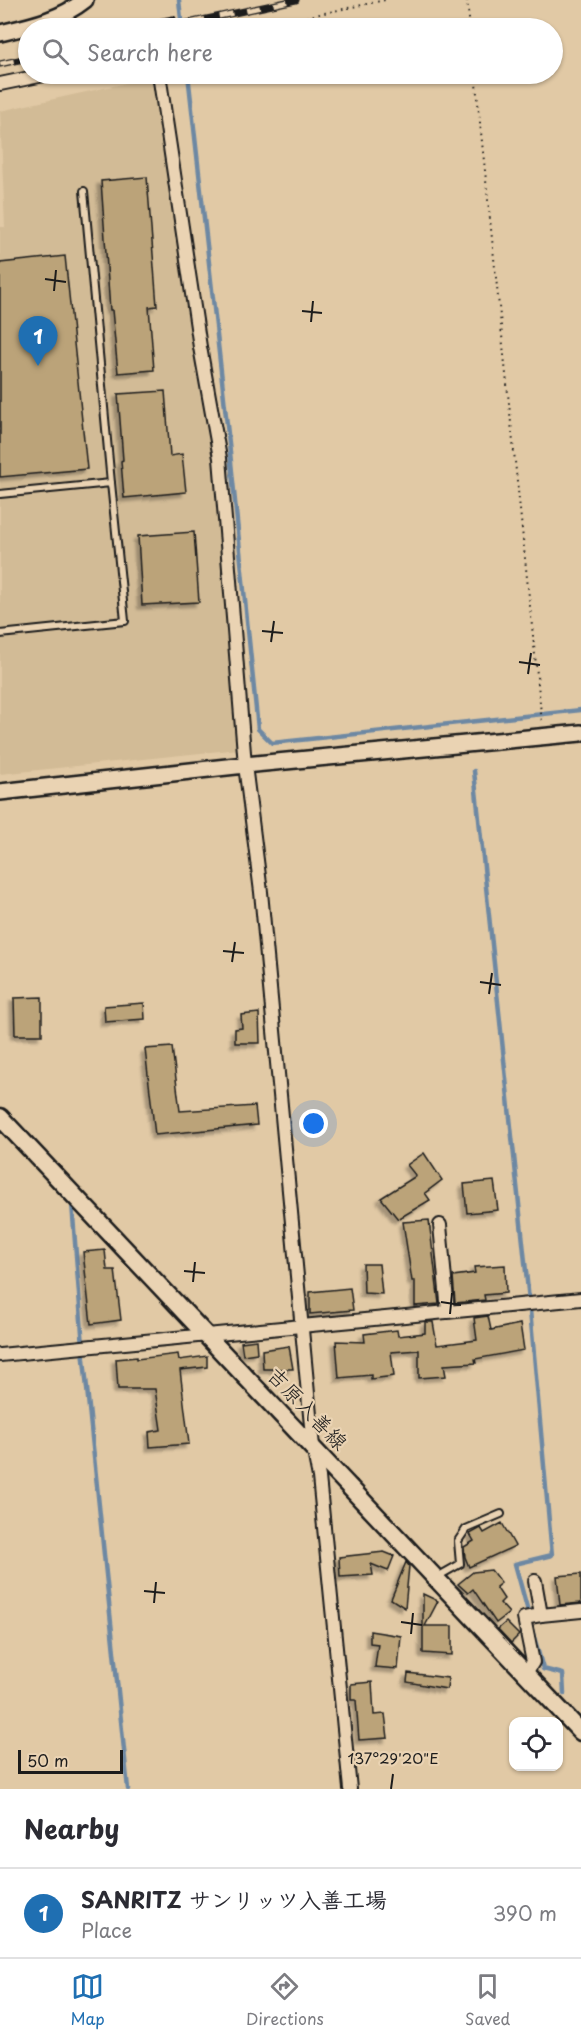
<!DOCTYPE html>
<meta charset="utf-8">
<style>
body{margin:0;font-family:"Playpen Sans","Klee One",sans-serif;background:#f7f7f7;color:#2b2b33}
.controls{position:absolute;right:18px;bottom:18px;display:grid;overflow:hidden;border-radius:12px;box-shadow:0 2px 4px #0004}
.controls button{width:54px;height:54px;display:grid;place-items:center;padding:0;border:0;border-bottom:2px solid #e1e1e2;background:#fff;color:#2b2b33;font:30px sans-serif}
.scale{position:absolute;left:18px;bottom:15px;width:105px;box-sizing:border-box;padding-left:6px;border:3px solid #1c1c1c;border-top:0;font-size:16px;line-height:21px;white-space:nowrap;color:#1c1c1c;-webkit-text-stroke:4px #ead3b3;paint-order:stroke}
.you{position:absolute;left:314px;top:1124px;width:21px;height:21px;margin:-15px;border:4px solid #fff;border-radius:50%;background:#1a73e8;box-shadow:0 0 0 9px #1a73e833}
.badge{display:grid;place-items:center;width:39px;height:39px;border-radius:50%;background:#1f6fb2;color:#fff;font-size:20px;font-weight:700}
.pin{position:absolute;translate:-50% -50px;filter:drop-shadow(0 2px 3px #0008)}
.pin::after{content:'';position:absolute;top:32px;width:21px;height:18px;background:inherit;clip-path:polygon(0 0,100% 0,50% 100%)}
.list{margin:0;padding:0;list-style:none}
h2{display:flex;justify-content:space-between;align-items:center;height:78px;margin:0;padding:0 24px;font-size:26px}
h2 small{font-size:20px;font-weight:400;color:#7c7c81}
.list li{display:grid;grid-template-columns:39px 1fr auto;gap:18px;align-items:center;box-sizing:border-box;height:90px;padding:0 24px;border-top:2px solid #e1e1e2}
.list b{display:block;font-size:22px;white-space:nowrap}
.list p{margin:0;font-size:20px;white-space:nowrap;color:#7c7c81}
.list em{font-size:20px;font-style:normal;color:#7c7c81}
.icon{flex:none;width:33px;height:33px;fill:none;stroke:currentColor;stroke-width:2;stroke-linecap:round;stroke-linejoin:round}
.map{position:relative;flex:none;width:581px;height:1789px;overflow:hidden}
.search{position:absolute;background:#fff;box-shadow:0 2px 4px #0004;left:18px;right:18px;top:18px;height:66px;display:flex;align-items:center;gap:15px;box-sizing:border-box;padding:0 21px;border-radius:33px;color:#7c7c81;font-size:22px}
.sheet{height:168px;background:#fff}
nav{display:flex;justify-content:space-around;align-items:center;box-sizing:border-box;height:84px;border-top:2px solid #e1e1e2;background:#fff;font-size:16px;color:#7c7c81}
nav a{display:grid;justify-items:center;gap:3px}
nav .on{color:#1f6fb2}
.map>svg:first-child{display:block}
</style>
<div class="map">
<svg width="581" height="1789" viewBox="0 0 581 1789">
<defs>
<filter id="shadow"><feDropShadow dx="-4" dy="4" stdDeviation="1.5" flood-color="#0004"/></filter>
</defs>
<rect width="100%" height="100%" fill="#e1c9a5"/>
<filter id="ink" filterUnits="userSpaceOnUse"><feTurbulence type="fractalNoise" baseFrequency=".0167" numOctaves="2"/><feDisplacementMap in="SourceGraphic" scale="12" xChannelSelector="R" yChannelSelector="G"/><feConvolveMatrix kernelMatrix="1 2 1 2 8 2 1 2 1" color-interpolation-filters="sRGB"/></filter>
<g filter="url(#ink)">
<path fill="#d2bb96" d="M154 77 189 294 200 394 214 456 239 749 0 774V227H5L0 111Z"/>
<g fill="none" stroke-linecap="round" stroke-linejoin="round">
<g stroke="#6d88a3" stroke-width="4.5">
<path d="M179 0 182 28"/>
<path d="M188 74 230 452 258 729 272 743 581 710"/>
<path d="M474 771 530 1310 552 1555 515 1564 529 1615"/>
<path d="M0 1129 11 1140"/>
<path d="M69 1200 72 1203 84 1359 128 1789"/>
<path d="M531 1626 543 1669 563 1674 564 1694"/>
</g>
</g>
<g fill="#bba379" stroke="#1c1c1c" stroke-width="1.5" filter="url(#shadow)">
<path d="M147 177 157 306 149 307 154 370 118 373 112 310H110L101 181Z"/>
<path d="M65 256 87 469 0 477V263Z"/>
<path d="M165 391 170 456 182 454 186 492 124 498 121 461 123 460 118 394Z"/>
<path d="M194 532 199 602 142 605 138 536Z"/>
<path d="M42 997V1035H15L14 998Z"/>
<path d="M144 1003 145 1019 105 1022 104 1006Z"/>
<path d="M259 1013 260 1043H235V1029L242 1028 241 1015Z"/>
<path d="M172 1047 180 1111 255 1106 257 1125 155 1135 145 1049Z"/>
<path d="M424 1153 442 1180 425 1193 430 1200 398 1219 381 1198 416 1176 407 1165Z"/>
<path d="M494 1181 498 1210 467 1213 464 1184Z"/>
<path d="M429 1220 439 1304 415 1306V1281H412L403 1222Z"/>
<path d="M105 1250 107 1270H115L121 1320 91 1324 83 1252Z"/>
<path d="M363 1264H379L382 1294 364 1293Z"/>
<path d="M505 1265 506 1293 484 1295 485 1300 455 1303 453 1276 475 1273 474 1267Z"/>
<path d="M350 1288 353 1310 310 1314V1292Z"/>
<path d="M488 1316 491 1330 520 1324 524 1350 475 1359 476 1363 444 1365 446 1376 419 1378V1350L391 1352 394 1376 371 1379V1375L339 1378 336 1341 365 1342 364 1334 397 1330 398 1336 425 1333V1322H433L437 1345 477 1340 474 1318Z"/>
<path d="M256 1340 257 1353 243 1355 241 1342Z"/>
<path d="M289 1346 293 1369H263L262 1350Z"/>
<path d="M178 1354 179 1360 207 1356V1367L180 1370 189 1444 150 1447 149 1432 161 1430 155 1389H118L116 1359 137 1357V1359Z"/>
<path d="M502 1523 515 1546 469 1567 465 1557 464 1547 474 1541 470 1534 481 1528 484 1533Z"/>
<path d="M384 1552 394 1556 388 1571 371 1564 373 1575 340 1577 339 1557Z"/>
<path d="M406 1562 409 1566 405 1608 391 1599Z"/>
<path d="M491 1570 501 1583 496 1587 504 1599 500 1603 509 1613 496 1623 473 1589 468 1593 458 1584 473 1572Z"/>
<path d="M581 1574V1603L560 1605 557 1576Z"/>
<path d="M423 1594 438 1601 425 1626H452V1655L423 1653Z"/>
<path d="M506 1622 519 1635 511 1643 498 1629Z"/>
<path d="M370 1631 401 1636 398 1669 375 1667 378 1644 370 1643Z"/>
<path d="M408 1673 448 1678 447 1689 407 1682Z"/>
<path d="M372 1682 374 1715 385 1714 388 1738 359 1740 356 1700H351V1684Z"/>
</g>
<g fill="none" stroke-linecap="round" stroke-linejoin="round">
<g stroke="#1c1c1c" stroke-width="10">
<g id="service">
<path d="M84 191 111 483"/>
<path d="M0 494 111 483 125 621 0 634"/>
<path d="M437 1577 460 1564 458 1541 466 1529 501 1514"/>
</g>
</g>
<g stroke="#1c1c1c" stroke-width="16">
<g id="minor">
<path d="M159 74 200 347 220 458 245 765 261 892 313 1447 319 1477 350 1789"/>
<path d="M0 84 49 74"/>
<path d="M440 1225 448 1312"/>
<path d="M0 1355 581 1299"/>
<path d="M541 1615 581 1611"/>
<path d="M526 1673 533 1662 524 1618 541 1615 535 1581"/>
</g>
</g>
<g stroke="#1c1c1c" stroke-width="20">
<g id="tertiary">
<path d="M0 33C30 26 60 20 85 0"/>
<path d="M0 792 245 765 581 733"/>
</g>
</g>
<g stroke="#1c1c1c" stroke-width="21">
<path id="secondary" d="M0 1117 581 1732"/>
</g>
<g stroke="#1c1c1c" stroke-width="2" stroke-dasharray="1.5 4.5" stroke-linecap="butt">
<path d="M467 0 470 28"/>
<path d="M254 28 385 0"/>
<path d="M475 74 542 723"/>
</g>
<use href="#service" stroke="#ead3b3" stroke-width="6"/>
<use href="#minor" stroke="#ead3b3" stroke-width="12"/>
<use href="#tertiary" stroke="#ead3b3" stroke-width="15"/>
<use href="#secondary" stroke="#ead3b3" stroke-width="16"/>
<g stroke="#1c1c1c" stroke-width="7">
<g id="rail">
<path d="M127 28 173 19"/>
<path d="M164 28 296 0"/>
<path d="M0 64 28 58"/>
</g>
</g>
<use href="#rail" stroke="#ead3b3" stroke-width="4.5" stroke-dasharray="14" stroke-linecap="butt"/>
</g>
</g>
<path fill="none" stroke="#1c1c1c" stroke-width="2" d="M45 279 66 282M54 291 56 270M302 311 322 313M311 322 313 301M262 631 283 633M271 642 274 621M519 662 540 665M528 674 531 653M223 951 244 953M232 962 235 942M480 982 501 985M489 994 492 973M184 1271 205 1273M193 1282 195 1262M441 1302 461 1305M450 1314 452 1293M144 1591 165 1593M154 1603 156 1582M401 1622 422 1625M411 1634 413 1613M391 1789 393 1774"/>
<g text-anchor="middle" stroke-width="4.5" stroke-linejoin="round" paint-order="stroke">
<g font-size="21" fill="#1c1c1c" stroke="#ead3b3">
<text transform="translate(307 1409) rotate(46)" y="7">吉原入善線</text>
</g>
</g>
<g font-size="15" text-anchor="middle" fill="#1c1c1c" stroke="#ead3b3" stroke-width="4.5" stroke-linejoin="round" paint-order="stroke">
<text x="393" y="1764">137°29'20"E</text>
</g>
</svg>
<div class="controls">
<button><svg class="icon" aria-label="locate" viewBox="0 0 24 24"><circle cx="12" cy="12" r="6"/><path d="M12 2v4M12 18v4M2 12h4M18 12h4"/></svg></button>
</div>
<div class="scale">50 m</div>
<div class="you"></div>
<div class="pin badge" style="left:38px;top:366px">1</div>
<div class="search"><svg class="icon" aria-label="search" viewBox="0 0 24 24"><circle cx="10" cy="10" r="6"/><path d="M15 15l6 6"/></svg>Search here</div>
</div>
<section class="sheet">
<h2>Nearby<small></small></h2>
<ul class="list">
<li><span class="badge">1</span><div><b>SANRITZ サンリッツ入善工場</b><p>Place</p></div><em>390 m</em></li>
</ul>
</section>
<nav>
<a class="on"><svg class="icon" aria-label="map" viewBox="0 0 24 24"><path d="M3 6l6-2 6 2 6-2v14l-6 2-6-2-6 2zM9 4v14M15 6v14"/></svg>Map</a>
<a><svg class="icon" aria-label="directions" viewBox="0 0 24 24"><path d="M12 3l9 9-9 9-9-9zM9 14v-3h6M13 9l2 2-2 2"/></svg>Directions</a>
<a><svg class="icon" aria-label="saved" viewBox="0 0 24 24"><path d="M7 4h10v16l-5-4-5 4z"/></svg>Saved</a>
</nav>
